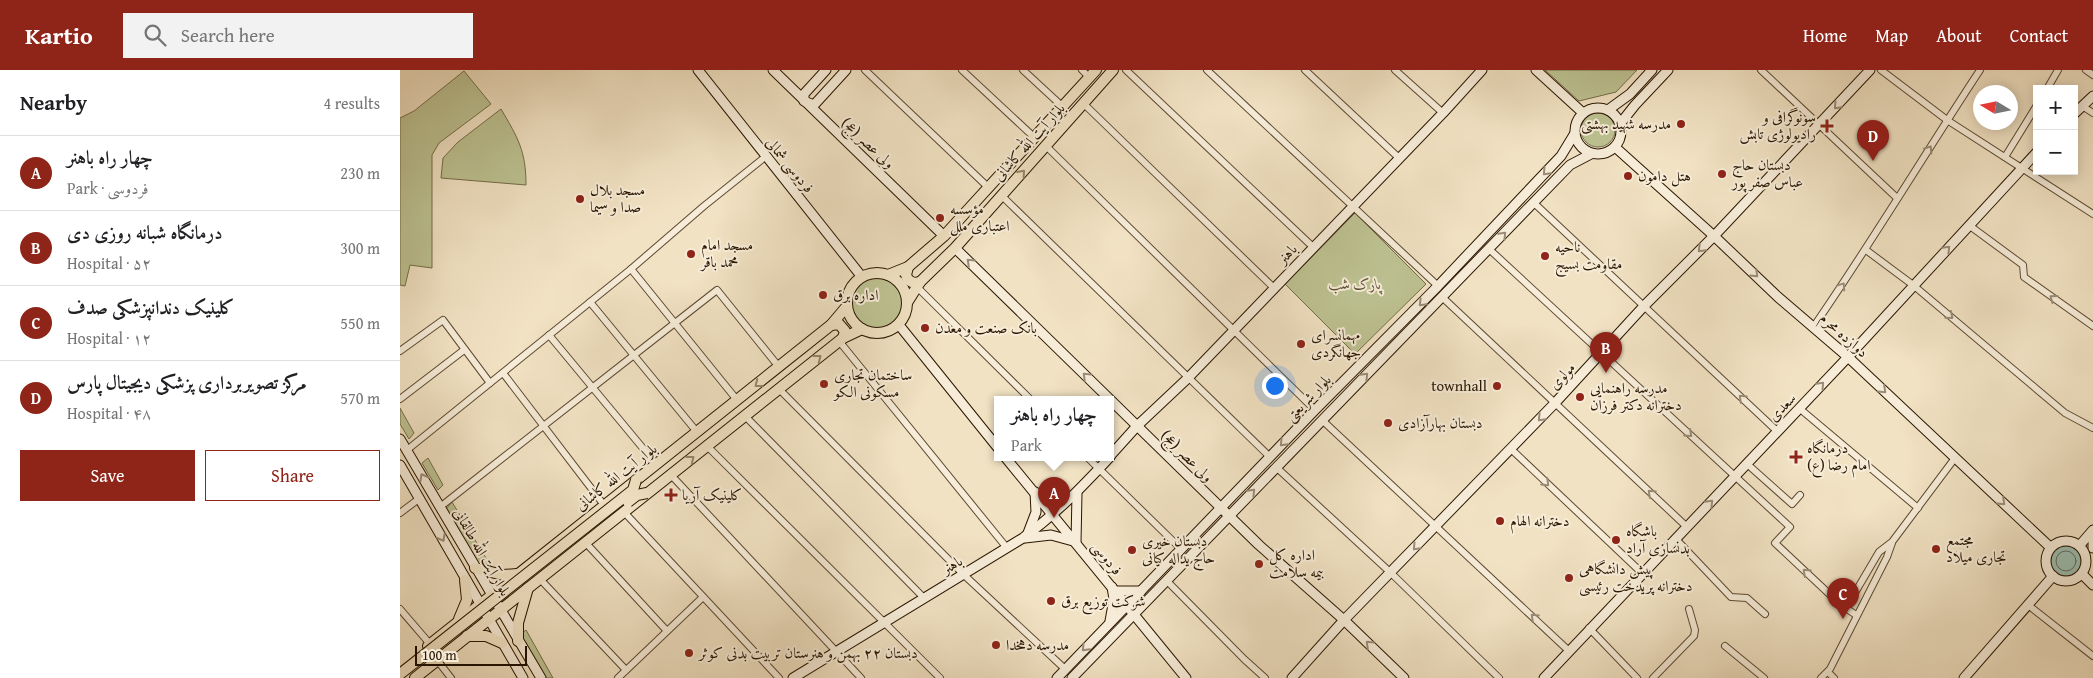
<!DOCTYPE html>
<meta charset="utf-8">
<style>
body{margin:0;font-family:"Gentium Book Plus",Amiri,serif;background:#f2f2f2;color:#202124}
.controls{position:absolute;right:15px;top:15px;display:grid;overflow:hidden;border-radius:0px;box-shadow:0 2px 12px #0003}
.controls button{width:45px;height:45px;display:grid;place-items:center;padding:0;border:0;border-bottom:1px solid #e0e0e0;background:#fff;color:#202124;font:25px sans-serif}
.compass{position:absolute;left:1573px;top:15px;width:45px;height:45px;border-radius:50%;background:#fff;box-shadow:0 2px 12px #0003;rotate:280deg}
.scale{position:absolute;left:15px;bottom:12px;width:112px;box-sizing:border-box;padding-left:5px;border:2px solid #2a1600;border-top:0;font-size:14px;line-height:18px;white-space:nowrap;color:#2a1600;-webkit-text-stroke:4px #f6ecd8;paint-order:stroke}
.you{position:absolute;left:874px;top:315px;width:18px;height:18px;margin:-12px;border:4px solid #fff;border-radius:50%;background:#1a73e8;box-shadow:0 0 0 8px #1a73e833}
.badge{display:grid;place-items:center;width:32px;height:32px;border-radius:50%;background:#8f2418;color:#fff;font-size:16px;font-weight:700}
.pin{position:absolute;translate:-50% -41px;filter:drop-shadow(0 1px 2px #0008)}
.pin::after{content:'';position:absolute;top:26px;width:18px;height:15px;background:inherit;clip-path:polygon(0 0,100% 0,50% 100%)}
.popup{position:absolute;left:594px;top:326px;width:120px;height:65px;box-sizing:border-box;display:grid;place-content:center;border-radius:0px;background:#fff;filter:drop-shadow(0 1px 4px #0005);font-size:16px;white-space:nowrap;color:#757577}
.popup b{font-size:19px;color:#202124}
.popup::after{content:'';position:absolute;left:50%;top:100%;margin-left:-10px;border:10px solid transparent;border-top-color:#fff}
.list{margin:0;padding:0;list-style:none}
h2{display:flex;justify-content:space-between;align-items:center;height:65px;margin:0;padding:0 20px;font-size:21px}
h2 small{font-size:16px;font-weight:400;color:#757577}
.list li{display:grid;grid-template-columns:32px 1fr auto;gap:15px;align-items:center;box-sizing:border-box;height:75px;padding:0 20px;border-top:1px solid #e0e0e0}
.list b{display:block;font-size:19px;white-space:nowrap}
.list p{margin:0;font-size:16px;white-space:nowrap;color:#757577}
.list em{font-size:16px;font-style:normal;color:#757577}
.actions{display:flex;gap:10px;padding:15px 20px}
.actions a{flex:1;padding:11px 0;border:1px solid #8f2418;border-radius:0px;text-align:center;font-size:18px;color:#8f2418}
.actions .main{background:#8f2418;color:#fff}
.icon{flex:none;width:28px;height:28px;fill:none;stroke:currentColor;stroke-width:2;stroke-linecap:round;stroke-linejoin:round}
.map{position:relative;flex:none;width:1693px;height:608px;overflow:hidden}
header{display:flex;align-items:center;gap:30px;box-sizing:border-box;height:70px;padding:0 25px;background:#8f2418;color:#fff}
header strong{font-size:24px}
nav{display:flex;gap:28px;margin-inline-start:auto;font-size:18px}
.search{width:350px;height:45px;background:#f2f2f2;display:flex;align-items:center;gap:12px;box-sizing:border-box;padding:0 18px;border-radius:0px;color:#757577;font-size:19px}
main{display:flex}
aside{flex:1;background:#fff}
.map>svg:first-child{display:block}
</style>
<header>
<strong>Kartio</strong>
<div class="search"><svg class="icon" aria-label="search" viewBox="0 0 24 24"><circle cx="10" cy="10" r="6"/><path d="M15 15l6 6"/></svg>Search here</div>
<nav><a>Home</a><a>Map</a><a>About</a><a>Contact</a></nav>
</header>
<main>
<aside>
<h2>Nearby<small>4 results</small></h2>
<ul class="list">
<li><span class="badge">A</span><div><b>چهار راه باهنر</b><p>Park · فردوسی</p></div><em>230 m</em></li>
<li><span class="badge">B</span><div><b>درمانگاه شبانه روزی دی</b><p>Hospital · ۵۲</p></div><em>300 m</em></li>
<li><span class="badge">C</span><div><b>کلینیک دندانپزشکی صدف</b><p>Hospital · ۱۲</p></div><em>550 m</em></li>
<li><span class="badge">D</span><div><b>مرکز تصویربرداری پزشکی دیجیتال پارس</b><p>Hospital · ۴۸</p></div><em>570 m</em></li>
</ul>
<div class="actions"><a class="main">Save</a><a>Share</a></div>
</aside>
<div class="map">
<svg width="1693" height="608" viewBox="0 0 1693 608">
<rect width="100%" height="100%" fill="#f1e2c3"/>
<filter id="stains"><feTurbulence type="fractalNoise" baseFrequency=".004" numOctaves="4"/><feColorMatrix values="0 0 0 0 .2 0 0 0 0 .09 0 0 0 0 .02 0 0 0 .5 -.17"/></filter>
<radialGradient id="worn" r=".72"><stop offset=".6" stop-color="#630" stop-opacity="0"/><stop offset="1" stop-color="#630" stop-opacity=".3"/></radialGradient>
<g fill="#bdc292" stroke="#746c49">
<path d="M1145 0H1237L1216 22 1179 31Z"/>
<path d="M64 1 91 34 39 73 32 85V198L10 195 5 216 0 215V48L14 41Z"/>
<path d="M101 39C118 68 126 81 126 115L41 108 43 88 58 72Z"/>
<circle cx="1198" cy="60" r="17"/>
<path d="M955 143 1026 214 955 284 885 214Z"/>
<circle cx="477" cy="234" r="26"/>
<path d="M0 338 14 363 9 369 0 354Z"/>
<path d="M28 388 43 415 38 420 22 393Z"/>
<path d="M52 432 92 498 79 496 46 439Z"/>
<path d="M126 560 153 608H144L120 565Z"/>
</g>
<circle fill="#9bbeb2" stroke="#6e7b6b" cx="1666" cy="491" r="15"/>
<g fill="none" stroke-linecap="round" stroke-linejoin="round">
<circle stroke="#626a59" stroke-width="1" cx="1666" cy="491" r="10"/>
<g stroke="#5c4931" stroke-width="8">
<g id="street">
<path d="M465 0 589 118"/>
<path d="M562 0 635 68"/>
<path d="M623 0 663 37"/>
<path d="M682 0 689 7"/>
<path d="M726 0 913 177"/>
<path d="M807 0 1038 216"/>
<path d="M905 0 999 88"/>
<path d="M995 0 1043 43"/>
<path d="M1361 0 1497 128"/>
<path d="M1481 0 1547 50 1693 144"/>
<path d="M1686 0 1693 5"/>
<path d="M1647 19 1658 0"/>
<path d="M684 34 874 218"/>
<path d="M1682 36 1693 43"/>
<path d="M646 76 915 340"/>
<path d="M1605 87 1637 35"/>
<path d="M602 126 870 387"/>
<path d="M1134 133 1377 361"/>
<path d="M1570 156 1623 195 1624 207 1693 256"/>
<path d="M1089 179 1390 457 1375 473 1440 534 1456 545"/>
<path d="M1466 180 1513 215 1665 343 1693 358"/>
<path d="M231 199 337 330"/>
<path d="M517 217 630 329"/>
<path d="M1042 227 1287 457"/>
<path d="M190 232 297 362"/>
<path d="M1414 256C1472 172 1524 85 1580 0"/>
<path d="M149 265 256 394"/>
<path d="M439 271 607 478"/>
<path d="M0 281 43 250 90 313"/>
<path d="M103 303 204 435"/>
<path d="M379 319 563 504 665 599"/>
<path d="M0 329 64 280"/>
<path d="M1399 338 1518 438"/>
<path d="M345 346 524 528"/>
<path d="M922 350 1169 581"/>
<path d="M307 376 540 608"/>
<path d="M1111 379 1242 503"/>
<path d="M7 380 231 199 304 136 365 87"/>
<path d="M687 387 781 479"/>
<path d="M1346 393 1392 434 1400 425"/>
<path d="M876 397 991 503 1099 608"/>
<path d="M271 405 461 608"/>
<path d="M40 437 317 220 379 297"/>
<path d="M224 442 379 608"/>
<path d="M0 443 20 428"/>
<path d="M1275 468 1331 527 1347 528 1365 544"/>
<path d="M185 472 267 561"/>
<path d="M140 509 226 600"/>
<path d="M766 510 844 589 865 608"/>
<path d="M1628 535 1693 586"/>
<path d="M1446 538 1479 482 1492 472 1555 388"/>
<path d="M0 539 30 574"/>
<path d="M1189 558 1237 608"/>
<path d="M1325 576 1364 608"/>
<path d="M37 590 51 608"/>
<path d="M1428 602 1434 608"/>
<path d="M218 608 303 527"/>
<path d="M1253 608 1294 566 1295 560 1289 539"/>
<path d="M1421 608 1430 599 1487 487 1492 473"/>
</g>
</g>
<g stroke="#2a1600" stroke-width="11">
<g id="secondary">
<path d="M298 0 462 207"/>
<path d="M373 0 544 166"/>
<path d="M426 0 404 24V31L414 35 446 0"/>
<path d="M1136 0 1183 43"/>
<circle cx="1198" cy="61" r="23"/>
<path d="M1208 40 1230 24 1252 0"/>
<path d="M1674 44 1693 26"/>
<path d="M1220 54 1235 35 1268 0"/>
<path d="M1215 77 1314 166 1378 227 1448 287 1650 477"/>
<path d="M555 178 859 475 944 550 1004 608"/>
<path d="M499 255 598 378"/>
<path d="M0 369 141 608"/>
<path d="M710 386 737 356 788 308 1043 43 1082 0"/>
<path d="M605 387 786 608"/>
<path d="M0 395 123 608"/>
<path d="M637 423C648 429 661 432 673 426"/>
<path d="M628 463 636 442 635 422"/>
<path d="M625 468 651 465 673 471"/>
<path d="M1693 469V478"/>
<circle cx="1666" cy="491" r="20"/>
<path d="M676 473 677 423"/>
<path d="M1680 475 1693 460"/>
<path d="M1682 504 1693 515"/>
<path d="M716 521H741"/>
<path d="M710 551 714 529 712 517"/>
<path d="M393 608 623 468C657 443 681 418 710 387"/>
<path d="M657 608 915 340 1038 216 1161 86 1175 63"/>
<path d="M672 608 1170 95 1191 84"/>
<path d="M892 608 944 550 1155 333 1244 236 1314 166 1470 0"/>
<path d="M1144 608 1448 287 1637 82"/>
<path d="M1564 608 1653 506"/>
</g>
</g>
<g stroke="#2a1600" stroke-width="12">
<g id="primary">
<path d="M508 197 506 205C508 212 514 214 520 212"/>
<circle cx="477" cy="233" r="30"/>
<path d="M488 205 508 197 544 166 696 0"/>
<path d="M508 231 520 212 555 178 713 0"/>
<path d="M431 255 439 254 445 261 443 268"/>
<path d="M75 498 103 505 117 504"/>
<path d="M59 549 67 530 65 510"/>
<path d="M67 566H86L102 573"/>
<path d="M118 571V553L128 518"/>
<path d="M28 576 431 255 447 236"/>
<path d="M15 608 443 268 462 259"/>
</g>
</g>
<use href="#street" stroke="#f6ecd8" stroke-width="6"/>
<use href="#secondary" stroke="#f6ecd8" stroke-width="9"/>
<use href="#primary" stroke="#f1e2c3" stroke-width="10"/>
<g stroke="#2a1600" stroke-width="12" stroke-linecap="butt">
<g id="primary-bridge">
<path d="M228 432 237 425 247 423"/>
<path d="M0 604 233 420 236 410"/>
</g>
</g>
<use href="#primary-bridge" stroke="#f1e2c3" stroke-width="10"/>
</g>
<defs><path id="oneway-chevron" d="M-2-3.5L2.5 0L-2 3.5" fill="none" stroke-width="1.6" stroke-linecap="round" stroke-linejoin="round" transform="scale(1.25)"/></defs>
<g stroke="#9a8c77">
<use href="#oneway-chevron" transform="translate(1437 36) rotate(133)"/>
<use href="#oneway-chevron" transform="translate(1529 79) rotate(-57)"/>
<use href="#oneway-chevron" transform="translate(1146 102) rotate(133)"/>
<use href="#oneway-chevron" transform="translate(1103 165) rotate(-46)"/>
<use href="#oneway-chevron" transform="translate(1301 179) rotate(135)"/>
<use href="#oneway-chevron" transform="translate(1547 179) rotate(-46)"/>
<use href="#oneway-chevron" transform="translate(570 192) rotate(-136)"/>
<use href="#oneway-chevron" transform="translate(1355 204) rotate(44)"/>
<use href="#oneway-chevron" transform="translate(1442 216) rotate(-56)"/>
<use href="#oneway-chevron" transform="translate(1653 228) rotate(-144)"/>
<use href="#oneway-chevron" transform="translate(1022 233) rotate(135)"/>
<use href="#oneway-chevron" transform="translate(1550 246) rotate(40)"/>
<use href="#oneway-chevron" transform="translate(686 306) rotate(-136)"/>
<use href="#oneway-chevron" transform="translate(965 306) rotate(-46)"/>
<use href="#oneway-chevron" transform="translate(1421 315) rotate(-47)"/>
<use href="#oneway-chevron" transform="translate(1483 320) rotate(43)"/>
<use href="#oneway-chevron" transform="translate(1342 328) rotate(-137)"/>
<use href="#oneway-chevron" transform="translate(1141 348) rotate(134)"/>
<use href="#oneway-chevron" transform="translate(1289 364) rotate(42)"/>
<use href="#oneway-chevron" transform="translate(883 373) rotate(134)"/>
<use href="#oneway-chevron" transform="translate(23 407) rotate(-120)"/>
<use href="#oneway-chevron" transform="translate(1146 413) rotate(44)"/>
<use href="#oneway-chevron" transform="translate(852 422) rotate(-46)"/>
<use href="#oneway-chevron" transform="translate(1251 423) rotate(-137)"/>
<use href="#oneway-chevron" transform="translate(1602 432) rotate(43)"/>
<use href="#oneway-chevron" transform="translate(1310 433) rotate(-46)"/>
<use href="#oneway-chevron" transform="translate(42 468) rotate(61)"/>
<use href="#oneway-chevron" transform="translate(1016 477) rotate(133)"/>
<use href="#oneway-chevron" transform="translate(1406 502) rotate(-137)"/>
<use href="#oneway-chevron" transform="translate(1134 547) rotate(-137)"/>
<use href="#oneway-chevron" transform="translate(969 574) rotate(-137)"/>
<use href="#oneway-chevron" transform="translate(685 578) rotate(134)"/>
</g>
<g stroke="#97866b">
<use href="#oneway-chevron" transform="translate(622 103) rotate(-48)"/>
<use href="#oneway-chevron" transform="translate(418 288) rotate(-38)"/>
<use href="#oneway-chevron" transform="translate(358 314) rotate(142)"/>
<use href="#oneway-chevron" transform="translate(291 389) rotate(-38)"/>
</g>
<g fill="#8f2418" stroke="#f6ecd8" stroke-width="2">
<circle cx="1281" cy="54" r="5"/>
<path d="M1424.5 48.5h5v5h5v5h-5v5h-5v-5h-5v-5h5z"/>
<circle cx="1322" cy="104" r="5"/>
<circle cx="1228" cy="106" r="5"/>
<circle cx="180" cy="129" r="5"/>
<circle cx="540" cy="148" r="5"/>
<circle cx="291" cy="184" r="5"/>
<circle cx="1145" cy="186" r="5"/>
<circle cx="423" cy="225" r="5"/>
<circle cx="525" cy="258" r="5"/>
<circle cx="901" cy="274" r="5"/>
<circle cx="424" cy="314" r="5"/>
<circle cx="1097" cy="316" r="5"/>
<circle cx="1180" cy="327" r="5"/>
<circle cx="988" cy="353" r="5"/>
<path d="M1393.5 379.5h5v5h5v5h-5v5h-5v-5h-5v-5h5z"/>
<path d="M268.5 417.5h5v5h5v5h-5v5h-5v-5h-5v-5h5z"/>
<circle cx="1100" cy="451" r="5"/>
<circle cx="1216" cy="470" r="5"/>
<circle cx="1536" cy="479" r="5"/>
<circle cx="732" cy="480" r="5"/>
<circle cx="859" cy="494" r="5"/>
<circle cx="1169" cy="508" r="5"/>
<circle cx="651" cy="531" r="5"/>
<circle cx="596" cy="575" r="5"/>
<circle cx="289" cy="583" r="5"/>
</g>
<g text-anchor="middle" stroke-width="4" stroke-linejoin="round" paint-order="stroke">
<g font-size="15" fill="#2a1600" stroke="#f6ecd8" text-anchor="start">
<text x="1416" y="52" text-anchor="end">سونوگرافی و<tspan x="1416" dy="17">رادیولوژی تابش</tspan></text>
<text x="1271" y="59" text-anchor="end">مدرسه شهید بهشتی</text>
<text x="1332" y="100">دبستان حاج<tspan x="1332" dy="17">عباس صفر پور</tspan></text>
<text x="1238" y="111">هتل دامون</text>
<text x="190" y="125">مسجد بلال<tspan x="190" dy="17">صدا و سیما</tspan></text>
<text x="550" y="144">مؤسسه<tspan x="550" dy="17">اعتباری ملل</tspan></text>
<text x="301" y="180">مسجد امام<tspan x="301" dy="17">محمد باقر</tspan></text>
<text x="1155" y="182">ناحیه<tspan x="1155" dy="17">مقاومت بسیج</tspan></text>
<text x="433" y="230">اداره برق</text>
<text x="535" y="263">بانک صنعت و معدن</text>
<text x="911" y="270">مهمانسرای<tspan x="911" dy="17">جهانگردی</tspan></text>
<text x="434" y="310">ساختمان تجاری<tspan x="434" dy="17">مسکونی الکو</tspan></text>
<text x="1087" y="321" text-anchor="end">townhall</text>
<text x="1190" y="323">مدرسه راهنمایی<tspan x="1190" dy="17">دخترانه دکتر فرزان</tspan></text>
<text x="998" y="358">دبستان بهارآزادی</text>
<text x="1407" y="383">درمانگاه<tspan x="1407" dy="17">امام رضا (ع)</tspan></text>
<text x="282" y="430">کلینیک آریا</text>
<text x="1110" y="456">دخترانه الهام</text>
<text x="1226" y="466">باشگاه<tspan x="1226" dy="17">بدنسازى آراد</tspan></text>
<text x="1546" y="475">مجتمع<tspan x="1546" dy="17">تجاری میلاد</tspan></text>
<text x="742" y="476">دبستان خیری<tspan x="742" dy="17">حاج یداله کیانی</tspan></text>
<text x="869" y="490">اداره کل<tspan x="869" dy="17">بیمه سلامت</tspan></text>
<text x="1179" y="504">پیش دانشگاهی<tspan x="1179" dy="17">دخترانه پریدخت رئیسی</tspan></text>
<text x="661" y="536">شرکت توزیع برق</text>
<text x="606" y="580">مدرسه دهخدا</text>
<text x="299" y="588">دبستان ۲۲ بهمن و هنرستان تربیت بدنی کوثر</text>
</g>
<g font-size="15" fill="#2a1600" stroke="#f6ecd8">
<text transform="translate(629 72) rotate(-48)" y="5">بلوار آیت الله کاشانی</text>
<text transform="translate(468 73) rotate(43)" y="5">ولی عصر (عج)</text>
<text transform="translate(390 95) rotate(51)" y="5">فردوسی شمالی</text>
<text transform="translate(887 184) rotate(-47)" y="5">باهنر</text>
<text transform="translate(1444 265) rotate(42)" y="5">دوازده محرم</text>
<text transform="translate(1162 306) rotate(-47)" y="5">مولوی</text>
<text transform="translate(908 328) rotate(-46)" y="5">بلوار شریعتی</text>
<text transform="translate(1382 337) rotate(-46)" y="5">سعدی</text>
<text transform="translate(787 386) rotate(45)" y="5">ولی عصر (عج)</text>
<text transform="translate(216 407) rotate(-38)" y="5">بلوار آیت الله کاشانی</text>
<text transform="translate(82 482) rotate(60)" y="5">بلوار آیت الله طالقانی</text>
<text transform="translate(707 488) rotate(51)" y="5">فردوسی</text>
<text transform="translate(552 495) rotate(-31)" y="5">باهنر</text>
</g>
<g font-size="15" font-style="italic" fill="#5d5233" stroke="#f6ecd8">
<text x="955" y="219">پارک شب</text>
</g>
</g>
<rect width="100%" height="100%" filter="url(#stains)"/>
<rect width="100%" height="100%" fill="url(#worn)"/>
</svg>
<div class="controls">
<button>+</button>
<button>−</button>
</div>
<svg class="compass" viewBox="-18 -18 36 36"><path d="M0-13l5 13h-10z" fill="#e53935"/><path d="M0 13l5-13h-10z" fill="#757577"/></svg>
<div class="scale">100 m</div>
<div class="you"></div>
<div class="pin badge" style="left:654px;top:448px">A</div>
<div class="popup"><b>چهار راه باهنر</b>Park</div>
<div class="pin badge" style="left:1206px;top:303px">B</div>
<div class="pin badge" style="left:1443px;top:549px">C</div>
<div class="pin badge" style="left:1473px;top:91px">D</div>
</div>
</main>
